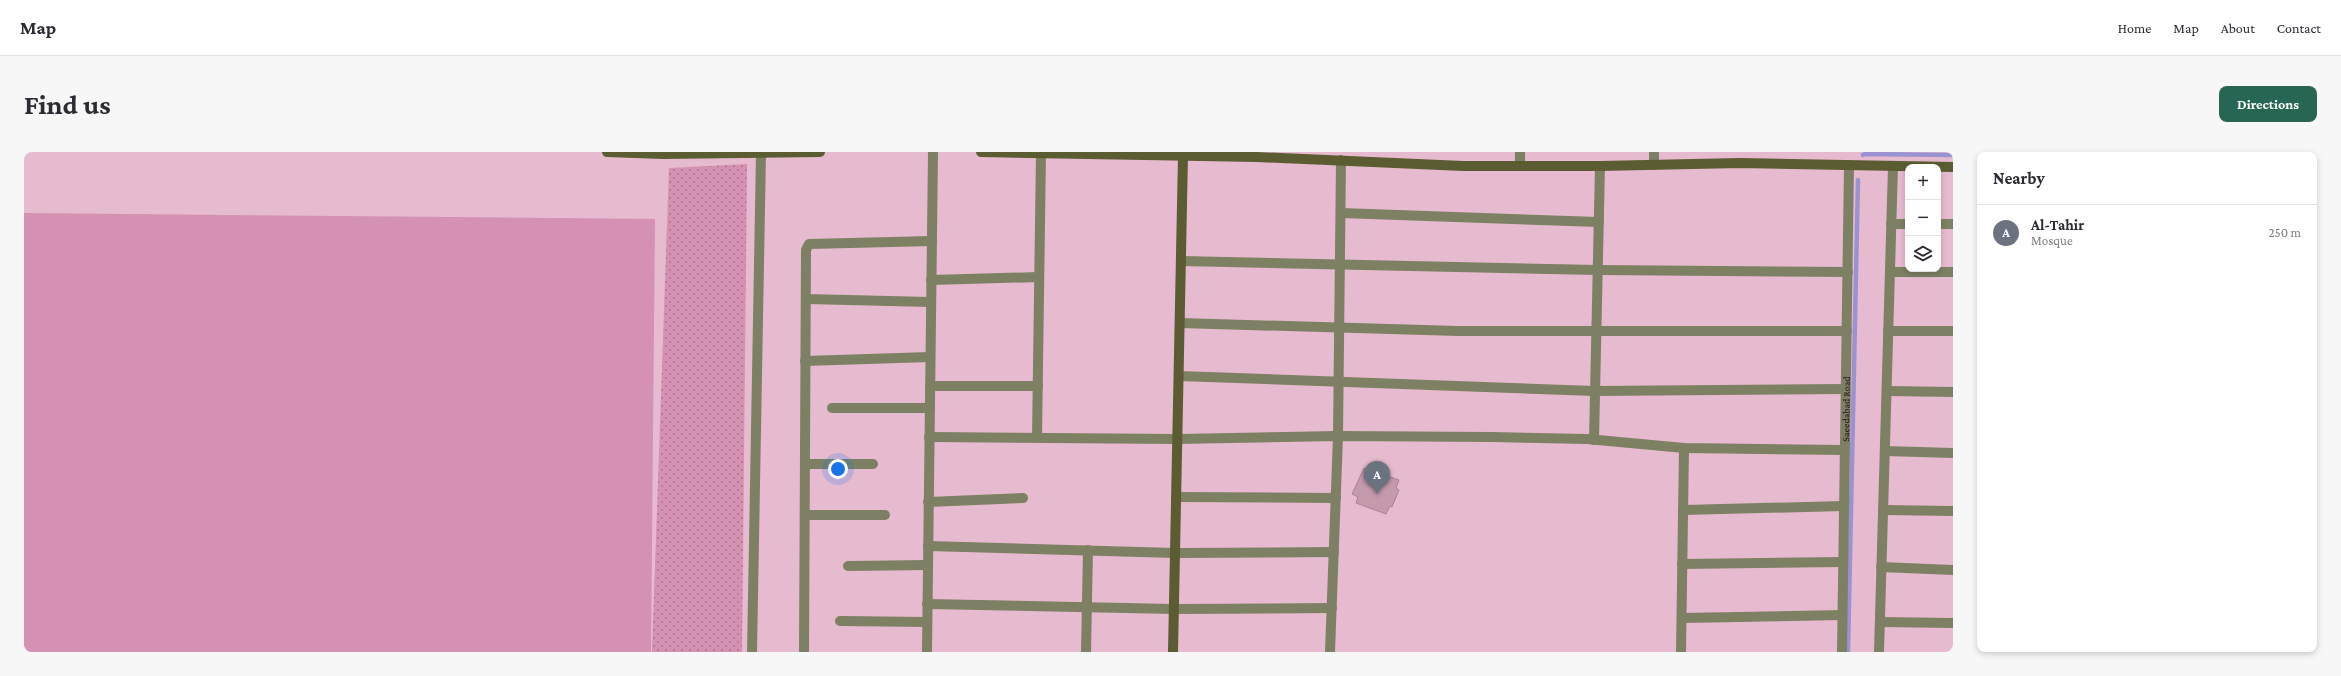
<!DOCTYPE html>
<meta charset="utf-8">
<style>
body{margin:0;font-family:"Crimson Pro",serif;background:#f7f7f7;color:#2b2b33}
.controls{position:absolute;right:12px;top:12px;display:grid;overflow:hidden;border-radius:8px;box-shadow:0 2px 6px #0003}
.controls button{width:36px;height:36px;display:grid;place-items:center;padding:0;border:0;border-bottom:1px solid #e1e1e2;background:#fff;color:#2b2b33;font:20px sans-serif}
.you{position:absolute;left:814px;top:317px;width:14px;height:14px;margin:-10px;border:3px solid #fff;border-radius:50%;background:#1a73e8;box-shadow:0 0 0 6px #1a73e833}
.badge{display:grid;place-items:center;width:26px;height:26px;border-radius:50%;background:#276652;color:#fff;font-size:13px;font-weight:700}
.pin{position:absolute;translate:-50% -33px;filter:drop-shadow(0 1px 2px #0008)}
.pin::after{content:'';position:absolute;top:21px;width:14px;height:12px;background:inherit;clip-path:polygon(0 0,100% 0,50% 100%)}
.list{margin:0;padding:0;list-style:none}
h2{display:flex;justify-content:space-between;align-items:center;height:52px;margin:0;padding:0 16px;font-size:17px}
h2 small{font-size:13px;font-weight:400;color:#7c7c81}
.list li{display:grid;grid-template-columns:26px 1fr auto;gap:12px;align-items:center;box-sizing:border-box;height:56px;padding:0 16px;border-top:1px solid #e1e1e2}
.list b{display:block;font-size:15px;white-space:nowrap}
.list p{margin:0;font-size:13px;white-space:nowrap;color:#7c7c81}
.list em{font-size:13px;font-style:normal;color:#7c7c81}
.icon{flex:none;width:22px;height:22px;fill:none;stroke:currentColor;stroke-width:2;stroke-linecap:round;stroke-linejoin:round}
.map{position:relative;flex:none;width:1929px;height:500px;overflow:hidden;border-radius:8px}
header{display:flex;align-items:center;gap:24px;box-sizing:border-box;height:56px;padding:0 20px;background:#fff;border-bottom:1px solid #e1e1e2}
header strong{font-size:19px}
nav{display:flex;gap:22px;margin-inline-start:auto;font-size:14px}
.intro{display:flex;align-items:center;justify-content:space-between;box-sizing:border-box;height:96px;padding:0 24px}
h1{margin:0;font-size:28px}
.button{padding:10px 18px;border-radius:8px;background:#276652;color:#fff;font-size:14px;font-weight:700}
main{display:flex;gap:24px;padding:0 24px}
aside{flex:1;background:#fff;border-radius:8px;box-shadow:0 2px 6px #0003}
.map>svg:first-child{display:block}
</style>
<header>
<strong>Map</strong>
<nav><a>Home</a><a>Map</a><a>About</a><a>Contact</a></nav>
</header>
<div class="intro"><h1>Find us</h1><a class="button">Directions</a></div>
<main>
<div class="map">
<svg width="1929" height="500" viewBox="0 0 1929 500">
<defs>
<pattern id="grass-dots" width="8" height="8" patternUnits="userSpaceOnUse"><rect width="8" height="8" fill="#d491b1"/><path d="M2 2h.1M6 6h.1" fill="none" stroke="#ab758f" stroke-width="1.8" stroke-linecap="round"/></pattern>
</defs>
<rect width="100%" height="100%" fill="#e7bbcf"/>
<path fill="url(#grass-dots)" d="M723 12 718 500H628L645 16Z"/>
<path fill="#d491b1" d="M0 61 631 67 627 500H0Z"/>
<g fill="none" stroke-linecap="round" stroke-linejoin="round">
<g stroke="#9b92d2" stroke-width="4.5">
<path d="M1839 3 1841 2 1929 3"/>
<path d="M1824 500 1834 28"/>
</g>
</g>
<path fill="#c49aad" stroke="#ac8396" d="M1340 316 1375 328 1372 336 1375 338 1368 355 1366 354 1362 362 1332 351 1334 345 1328 342Z"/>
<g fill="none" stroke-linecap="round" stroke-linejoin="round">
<g stroke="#7e8063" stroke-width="10">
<path d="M1630 13V0"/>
<path d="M1496 14V0"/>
<path d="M1317 61 1575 70"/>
<path d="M1867 72H1884"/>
<path d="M1914 72H1929"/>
<path d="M1157 109 1574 118 1824 120"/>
<path d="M1866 120H1929"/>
<path d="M907 128 1015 125"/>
<path d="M782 147 907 150"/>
<path d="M1156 171 1434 179H1823"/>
<path d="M1864 179H1929"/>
<path d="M781 209 906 205"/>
<path d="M1155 224 1570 239 1821 237"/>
<path d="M906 234H1014"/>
<path d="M1863 239 1929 240"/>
<path d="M808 256H906"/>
<path d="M905 285 1153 287 1314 284 1467 285 1563 287 1660 296 1820 298"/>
<path d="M1013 286 1017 0"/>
<path d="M1570 288 1576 14"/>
<path d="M1861 299 1929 301"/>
<path d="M781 312H849"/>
<path d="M1152 345 1312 346"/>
<path d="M904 350 999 346"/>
<path d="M1659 358 1820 354"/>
<path d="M1859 358 1929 359"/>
<path d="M781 363H861"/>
<path d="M904 394 1151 401 1310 400"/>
<path d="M1658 412 1819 410"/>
<path d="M824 414 904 413"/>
<path d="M1857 415 1929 418"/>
<path d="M903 452 1150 457 1308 456"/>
<path d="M1658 466 1818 463"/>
<path d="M816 469 903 470"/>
<path d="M1856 470 1929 471"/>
<path d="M728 500 737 1"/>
<path d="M780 500 782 98 785 92 908 89"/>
<path d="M903 500 909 0"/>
<path d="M1062 500 1064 398"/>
<path d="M1306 500 1314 284 1317 8"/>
<path d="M1657 500 1660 296"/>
<path id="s1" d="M1818 500 1825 13"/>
<path d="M1855 500 1869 14"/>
</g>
<g stroke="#5b5c31" stroke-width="10">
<path d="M583 0 639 2 796 0"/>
<path d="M957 0 1233 5 1439 14H1576L1716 11 1929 15"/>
<path d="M1149 500 1159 3"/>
</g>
</g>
<g text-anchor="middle" stroke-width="4" stroke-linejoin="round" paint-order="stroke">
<g font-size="10" fill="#1e0f16" stroke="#fae3ed">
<text dy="4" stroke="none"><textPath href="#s1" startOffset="243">Saeedabad Road</textPath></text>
</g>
</g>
</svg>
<div class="controls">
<button>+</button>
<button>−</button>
<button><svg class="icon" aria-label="layers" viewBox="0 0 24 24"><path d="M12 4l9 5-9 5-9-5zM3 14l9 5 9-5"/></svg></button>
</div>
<div class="you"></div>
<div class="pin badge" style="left:1353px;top:342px;background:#6b7280">A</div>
</div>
<aside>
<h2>Nearby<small></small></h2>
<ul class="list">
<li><span class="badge" style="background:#6b7280">A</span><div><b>Al-Tahir</b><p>Mosque</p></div><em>250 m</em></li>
</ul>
</aside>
</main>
